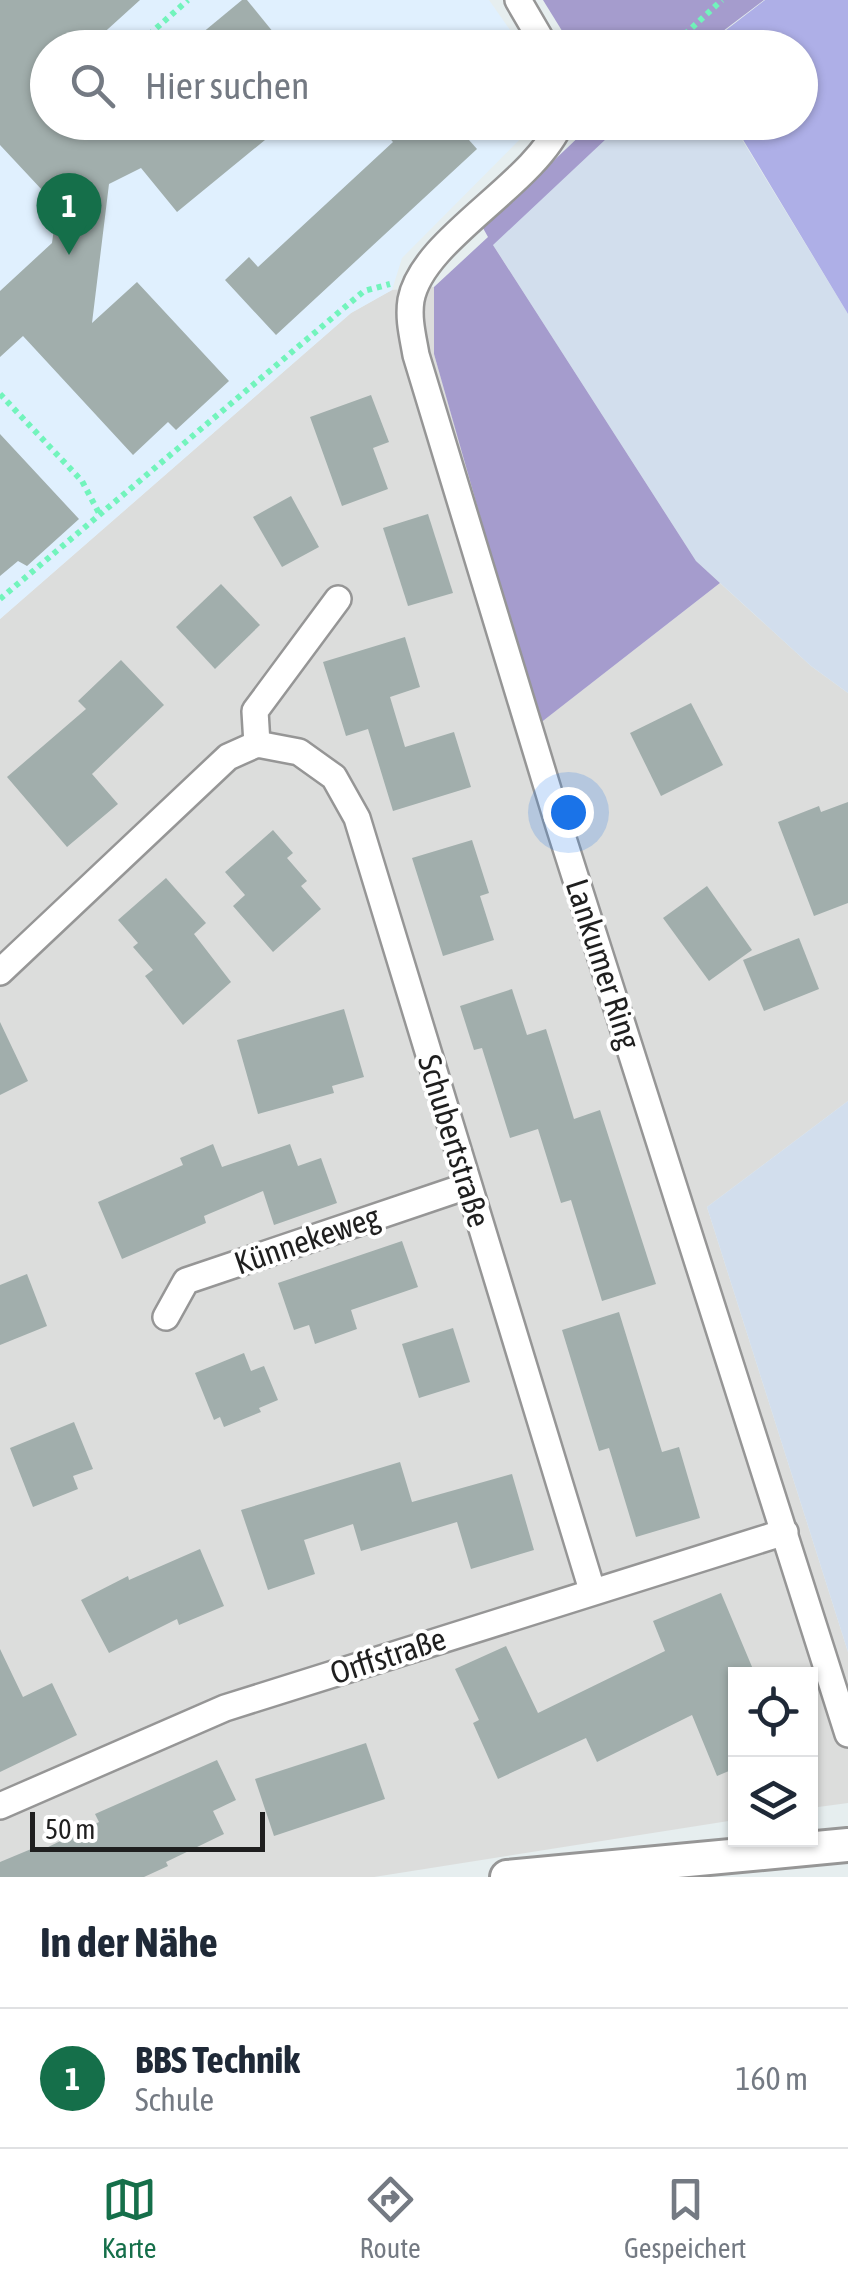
<!DOCTYPE html>
<html lang="de">
<meta charset="utf-8">
<style>
body{margin:0;font-family:"Asap Condensed",sans-serif;background:#f2f2f3;color:#1f2937}
.controls{position:absolute;right:30px;bottom:30px;display:grid;overflow:hidden;border-radius:0px;box-shadow:0 2px 8px #0004}
.controls button{width:90px;height:90px;display:grid;place-items:center;padding:0;border:0;border-bottom:2px solid #e0e1e3;background:#fff;color:#1f2937;font:50px sans-serif}
.scale{position:absolute;left:30px;bottom:25px;width:235px;box-sizing:border-box;padding-left:10px;border:5px solid #1f1f1f;border-top:0;font-size:28px;line-height:35px;white-space:nowrap;color:#1f1f1f;-webkit-text-stroke:8px #fff;paint-order:stroke}
.you{position:absolute;left:568px;top:812px;width:35px;height:35px;margin:-25px;border:8px solid #fff;border-radius:50%;background:#1a73e8;box-shadow:0 0 0 15px #1a73e833}
.badge{display:grid;place-items:center;width:65px;height:65px;border-radius:50%;background:#156f4a;color:#fff;font-size:32px;font-weight:700}
.pin{position:absolute;translate:-50% -82px;filter:drop-shadow(0 2px 5px #0008)}
.pin::after{content:'';position:absolute;top:52px;width:35px;height:30px;background:inherit;clip-path:polygon(0 0,100% 0,50% 100%)}
.list{margin:0;padding:0;list-style:none}
h2{display:flex;justify-content:space-between;align-items:center;height:130px;margin:0;padding:0 40px;font-size:42px}
h2 small{font-size:32px;font-weight:400;color:#747a83}
.list li{display:grid;grid-template-columns:65px 1fr auto;gap:30px;align-items:center;box-sizing:border-box;height:140px;padding:0 40px;border-top:2px solid #e0e1e3}
.list b{display:block;font-size:38px;white-space:nowrap}
.list p{margin:0;font-size:32px;white-space:nowrap;color:#747a83}
.list em{font-size:32px;font-style:normal;color:#747a83}
.icon{flex:none;width:55px;height:55px;fill:none;stroke:currentColor;stroke-width:2;stroke-linecap:round;stroke-linejoin:round}
.map{position:relative;flex:none;width:848px;height:1877px;overflow:hidden}
.search{position:absolute;background:#fff;box-shadow:0 2px 8px #0004;left:30px;right:30px;top:30px;height:110px;display:flex;align-items:center;gap:25px;box-sizing:border-box;padding:0 35px;border-radius:55px;color:#747a83;font-size:38px}
.sheet{height:270px;background:#fff}
nav{display:flex;justify-content:space-around;align-items:center;box-sizing:border-box;height:140px;border-top:2px solid #e0e1e3;background:#fff;font-size:28px;color:#747a83}
nav a{display:grid;justify-items:center;gap:5px}
nav .on{color:#156f4a}
.map>svg:first-child{display:block}
</style>
<div class="map">
<svg width="848" height="1877" viewBox="0 0 848 1877">
<rect width="100%" height="100%" fill="#e6eeef"/>
<path fill="#dcdddc" d="M434 287V354L540 723 720 583 811 666 848 693V1101L707 1207 848 1652V1803L811 1808 810 1674H736L735 1820 374 1877H0V619L351 313 392 290Z"/>
<path fill="#e0f0fe" d="M0 0H489L522 47 48 48V122L536 123 402 258 392 290 351 313 0 619Z"/>
<g fill="#d2deed">
<path d="M602 123H732L848 314V693L811 666 696 561 488 237Z"/>
<path d="M848 1101V1652L707 1207Z"/>
</g>
<path fill="#aeafe7" d="M765 0H848V314L733 123 800 122V48L704 47Z"/>
<g fill="#a59ccd">
<path d="M543 0H764L702 47H572Z"/>
<path d="M588 123H623L493 245 696 561 720 583 539 724 434 354V287L488 237 483 228 588 128Z"/>
</g>
<g fill="#a1aeac">
<path d="M0 0H140L87 48H48V122H287L177 212 141 168 109 184 92 323 137 282 229 381 176 430 168 422 133 455 23 336 0 357V291L52 243 57 206 0 145Z"/>
<path d="M242 0H247L286 48H184Z"/>
<path d="M375 122H453L477 149 276 335 225 280 249 257 258 267 393 142Z"/>
<path d="M371 395 389 442 373 448 388 489 342 506 310 417Z"/>
<path d="M0 434 79 519 27 566 18 561 0 576Z"/>
<path d="M291 496 319 547 282 567 253 517Z"/>
<path d="M428 514 453 593 408 606 383 528Z"/>
<path d="M221 584 260 625 215 669 176 627Z"/>
<path d="M405 637 420 687 390 697 405 747 454 732 471 787 393 811 368 729 346 736 323 662Z"/>
<path d="M121 660 164 705 92 774 118 804 67 847 7 777 86 709 78 701Z"/>
<path d="M691 703 723 765 661 796 630 733Z"/>
<path d="M848 802V903L814 916 778 822 819 806 821 812Z"/>
<path d="M273 830 293 853 287 858 307 881 301 886 321 909 273 952 233 906 245 895 225 872Z"/>
<path d="M472 840 489 893 480 896 494 940 443 956 412 858Z"/>
<path d="M166 878 206 923 194 934 231 982 183 1025 145 976 153 970 133 947 138 943 118 920Z"/>
<path d="M707 886 752 950 709 981 663 918Z"/>
<path d="M799 938 819 989 764 1011 743 960Z"/>
<path d="M512 989 527 1035 546 1029 574 1119 600 1110 656 1284 602 1301 571 1200 561 1203 538 1129 510 1138 482 1048 474 1050 460 1006Z"/>
<path d="M344 1009 364 1077 332 1086 334 1093 258 1114 237 1040Z"/>
<path d="M0 1022 28 1081 0 1095Z"/>
<path d="M213 1144 222 1167 290 1144 298 1166 321 1158 337 1203 274 1225 263 1191 204 1216 206 1223 122 1259 98 1202 183 1165 180 1158Z"/>
<path d="M402 1241 418 1287 351 1310 357 1329 315 1344 309 1325 294 1330 278 1283Z"/>
<path d="M27 1274 47 1326 0 1345V1285Z"/>
<path d="M619 1312 662 1452 679 1447 700 1518 636 1537 609 1448 599 1451 562 1330Z"/>
<path d="M453 1328 470 1382 419 1398 402 1344Z"/>
<path d="M244 1353 251 1371 264 1366 278 1400 259 1408 261 1412 224 1427 220 1417 214 1420 195 1373Z"/>
<path d="M74 1422 93 1469 73 1476 78 1489 33 1507 10 1448Z"/>
<path d="M400 1462 412 1502 512 1474 534 1550 471 1569 457 1522 361 1551 353 1524 304 1540 315 1574 268 1590 241 1510Z"/>
<path d="M200 1549 224 1606 179 1625 177 1619 109 1653 81 1600 128 1576 129 1580Z"/>
<path d="M721 1593 755 1674H736V1768L717 1776 692 1715 597 1762 586 1738 498 1779 473 1723 479 1720 455 1669 506 1646 538 1713 665 1651 653 1621Z"/>
<path d="M0 1649 23 1697 52 1683 77 1735 0 1772Z"/>
<path d="M366 1743 385 1799 274 1836 255 1779Z"/>
<path d="M217 1760 236 1800 213 1811 224 1834 166 1862 168 1866 144 1877H0V1862L36 1847 38 1852 99 1822 95 1814Z"/>
</g>
<g fill="none" stroke-linecap="round" stroke-linejoin="round">
<g stroke="#969696" stroke-width="30">
<g id="minor">
<path d="M518 0 546 48"/>
<path d="M561 122C534 185 422 239 411 300 408 319 413 337 416 355L559 826 848 1734"/>
<path d="M257 744 255 711 338 599"/>
<path d="M0 972 228 757 257 744 299 752 334 777 357 818 592 1590"/>
<path d="M166 1317 186 1281 467 1186"/>
<path d="M0 1806 225 1708 785 1532"/>
</g>
</g>
<g stroke="#969696" stroke-width="38">
<path id="tertiary" d="M507 1877 848 1845"/>
</g>
<g stroke="#72f4bc" stroke-width="6" stroke-dasharray="5 5" stroke-linecap="butt">
<path d="M134 48 188 0"/>
<path d="M670 48 722 0"/>
<path d="M0 394 82 481 100 515"/>
<path d="M0 599 364 291 390 284"/>
</g>
<use href="#minor" stroke="#fff" stroke-width="25"/>
<use href="#tertiary" stroke="#fff" stroke-width="32"/>
</g>
<g text-anchor="middle" stroke-width="8" stroke-linejoin="round" paint-order="stroke">
<g font-size="32" fill="#1f1f1f" stroke="#fff">
<text transform="translate(603 964) rotate(72)" y="11">Lankumer Ring</text>
<text transform="translate(454 1141) rotate(73)" y="11">Schubertstraße</text>
<text transform="translate(307 1240) rotate(-19)" y="11">Künnekeweg</text>
<text transform="translate(388 1656) rotate(-18)" y="11">Orffstraße</text>
</g>
</g>
</svg>
<div class="controls">
<button><svg class="icon" aria-label="locate" viewBox="0 0 24 24"><circle cx="12" cy="12" r="6"/><path d="M12 2v4M12 18v4M2 12h4M18 12h4"/></svg></button>
<button><svg class="icon" aria-label="layers" viewBox="0 0 24 24"><path d="M12 4l9 5-9 5-9-5zM3 14l9 5 9-5"/></svg></button>
</div>
<div class="scale">50 m</div>
<div class="you"></div>
<div class="pin badge" style="left:69px;top:255px">1</div>
<div class="search"><svg class="icon" aria-label="search" viewBox="0 0 24 24"><circle cx="10" cy="10" r="6"/><path d="M15 15l6 6"/></svg>Hier suchen</div>
</div>
<section class="sheet">
<h2>In der Nähe<small></small></h2>
<ul class="list">
<li><span class="badge">1</span><div><b>BBS Technik</b><p>Schule</p></div><em>160 m</em></li>
</ul>
</section>
<nav>
<a class="on"><svg class="icon" aria-label="map" viewBox="0 0 24 24"><path d="M3 6l6-2 6 2 6-2v14l-6 2-6-2-6 2zM9 4v14M15 6v14"/></svg>Karte</a>
<a><svg class="icon" aria-label="directions" viewBox="0 0 24 24"><path d="M12 3l9 9-9 9-9-9zM9 14v-3h6M13 9l2 2-2 2"/></svg>Route</a>
<a><svg class="icon" aria-label="saved" viewBox="0 0 24 24"><path d="M7 4h10v16l-5-4-5 4z"/></svg>Gespeichert</a>
</nav>
